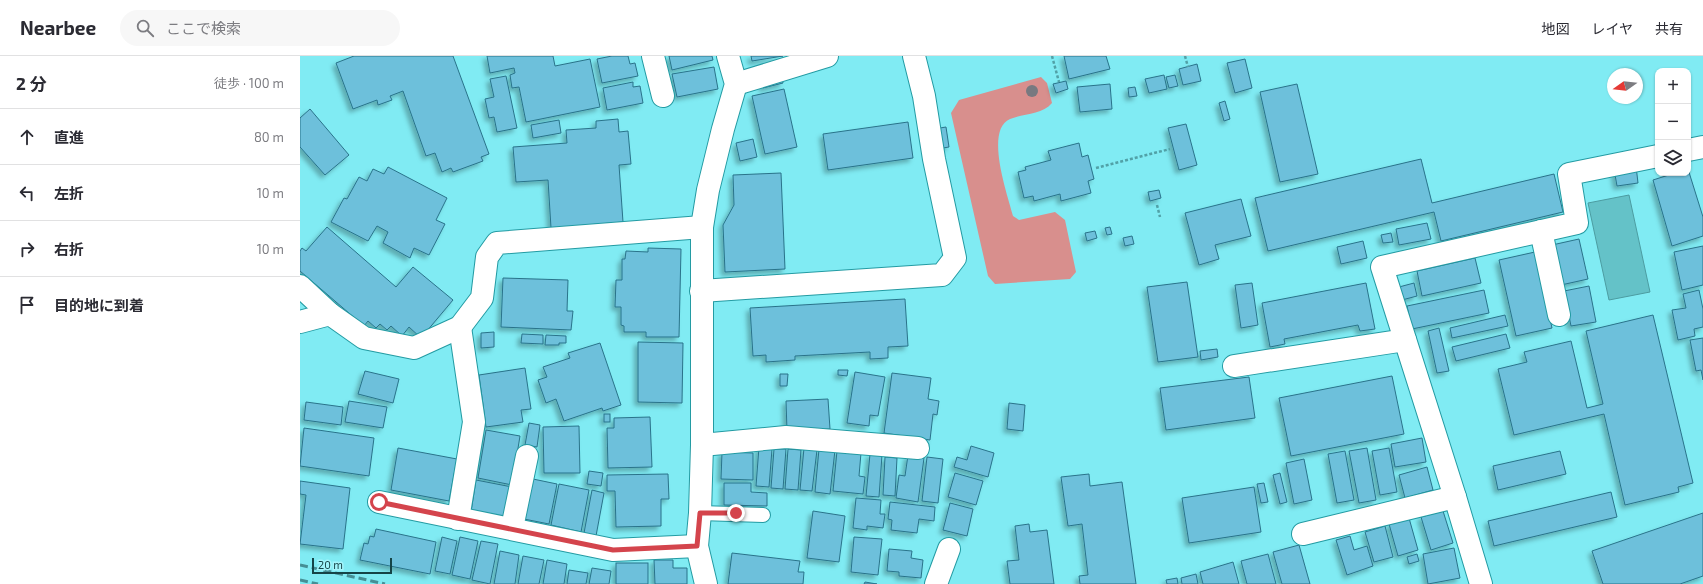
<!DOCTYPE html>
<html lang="ja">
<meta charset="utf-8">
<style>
body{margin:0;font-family:"Exo 2","Noto Sans JP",sans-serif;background:#f7f7f7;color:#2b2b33}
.controls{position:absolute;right:12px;top:12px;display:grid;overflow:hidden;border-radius:8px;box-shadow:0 1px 3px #0004}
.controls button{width:36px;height:36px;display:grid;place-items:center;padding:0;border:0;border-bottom:1px solid #e1e1e2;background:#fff;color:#2b2b33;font:20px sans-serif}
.compass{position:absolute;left:1307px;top:12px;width:36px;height:36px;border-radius:50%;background:#fff;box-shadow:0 1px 3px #0004;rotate:255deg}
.scale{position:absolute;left:12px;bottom:10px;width:80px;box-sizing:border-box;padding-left:4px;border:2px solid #154447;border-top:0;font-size:11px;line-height:14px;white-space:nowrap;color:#154447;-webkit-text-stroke:3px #a3f5fb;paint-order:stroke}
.stop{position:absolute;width:12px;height:12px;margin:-9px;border:3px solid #d4444c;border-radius:50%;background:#fff}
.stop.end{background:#d4444c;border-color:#fff;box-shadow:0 1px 4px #0008}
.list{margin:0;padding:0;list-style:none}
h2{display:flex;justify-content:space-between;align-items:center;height:52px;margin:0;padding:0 16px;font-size:17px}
h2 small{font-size:13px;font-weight:400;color:#7c7c81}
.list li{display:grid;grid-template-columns:26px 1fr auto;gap:12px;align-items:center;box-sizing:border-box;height:56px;padding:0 16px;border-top:1px solid #e1e1e2}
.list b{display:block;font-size:15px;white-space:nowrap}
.list em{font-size:13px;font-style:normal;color:#7c7c81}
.icon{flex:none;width:22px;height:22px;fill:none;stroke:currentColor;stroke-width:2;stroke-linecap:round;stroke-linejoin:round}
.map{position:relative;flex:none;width:1403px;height:528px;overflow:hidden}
header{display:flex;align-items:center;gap:24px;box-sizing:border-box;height:56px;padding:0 20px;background:#fff;border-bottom:1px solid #e1e1e2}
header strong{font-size:19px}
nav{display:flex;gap:22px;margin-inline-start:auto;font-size:14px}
.search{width:280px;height:36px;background:#f7f7f7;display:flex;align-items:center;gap:10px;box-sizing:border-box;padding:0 14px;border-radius:22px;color:#7c7c81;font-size:15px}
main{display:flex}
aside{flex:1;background:#fff}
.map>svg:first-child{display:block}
</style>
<header>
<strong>Nearbee</strong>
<div class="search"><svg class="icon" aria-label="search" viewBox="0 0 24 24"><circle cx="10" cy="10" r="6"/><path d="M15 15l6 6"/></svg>ここで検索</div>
<nav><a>地図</a><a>レイヤ</a><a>共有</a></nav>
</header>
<main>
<aside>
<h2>2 分<small>徒歩 · 100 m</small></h2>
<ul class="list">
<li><svg class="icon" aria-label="ahead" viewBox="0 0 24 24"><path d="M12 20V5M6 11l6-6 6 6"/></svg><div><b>直進</b></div><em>80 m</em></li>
<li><svg class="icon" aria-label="left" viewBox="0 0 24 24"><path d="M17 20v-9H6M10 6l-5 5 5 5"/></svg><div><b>左折</b></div><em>10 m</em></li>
<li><svg class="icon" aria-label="right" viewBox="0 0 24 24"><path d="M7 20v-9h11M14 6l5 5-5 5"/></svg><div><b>右折</b></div><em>10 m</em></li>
<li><svg class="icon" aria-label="arrive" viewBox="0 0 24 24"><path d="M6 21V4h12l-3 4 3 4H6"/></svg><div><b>目的地に到着</b></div></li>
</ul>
</aside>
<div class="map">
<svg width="1403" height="528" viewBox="0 0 1403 528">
<defs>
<filter id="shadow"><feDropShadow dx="-3.5" dy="3.5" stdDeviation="2" flood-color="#0004"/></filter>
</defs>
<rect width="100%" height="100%" fill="#80ebf3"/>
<path fill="#d88f8d" d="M741 21 747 27 752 47C742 59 724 57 710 63 684 74 708 140 713 160L719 164 755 156 765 164 776 216 770 223 695 228 688 220 651 57 659 44Z"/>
<path fill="#64c2c8" stroke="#4c9ca1" d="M1329 139 1350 236 1309 244 1288 147Z"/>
<g fill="#6dc0db" stroke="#29738a" filter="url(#shadow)">
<path d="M54 0H153L189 98 181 101 183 105 153 116 151 112 142 116 135 97 126 100 103 35 90 40 92 44 78 49 77 44 53 53 36 7Z"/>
<path d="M187 0H253L255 10 290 3 300 51 226 66 219 31 212 32 210 19 215 17 214 12 190 17Z"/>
<path d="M312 0H328L330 8 335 7 338 20 302 27 297 3Z"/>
<path d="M369 0H412L413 4 372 14Z"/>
<path d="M451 0H483L452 5Z"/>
<path d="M764 0H806L810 13 769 23Z"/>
<path d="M945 3 952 32 935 37 927 7Z"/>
<path d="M897 8 901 25 883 29 879 13Z"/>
<path d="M414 11 418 33 377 41 372 18Z"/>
<path d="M864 19 867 33 849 37 845 23Z"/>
<path d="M875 19 878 30 869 32 866 21Z"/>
<path d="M206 20 217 72 197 76 194 61 189 62 185 43 194 41 190 23Z"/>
<path d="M482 21 483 27 463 32 462 26Z"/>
<path d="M766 25 768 33 756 37 753 28Z"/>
<path d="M333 26V31L340 30 343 47 307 54 303 32Z"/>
<path d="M810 28 812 53 780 56 777 31Z"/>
<path d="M997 28 1018 118 980 126 960 36Z"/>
<path d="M835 31 837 40 829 41 828 32Z"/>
<path d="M484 33 497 91 465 98 452 40Z"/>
<path d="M925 45 930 63 924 65 919 47Z"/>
<path d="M10 53 49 99 25 119 0 91V62Z"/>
<path d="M318 63 319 76 328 75 331 108 319 109 323 166 251 172 248 124 216 126 213 91 267 87 266 74 296 72V65Z"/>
<path d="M259 64 261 77 233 82 231 69Z"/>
<path d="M608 66 613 102 528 114 523 78Z"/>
<path d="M886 68 897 109 879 114 868 72Z"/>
<path d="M646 71 649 91 637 93 634 73Z"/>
<path d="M453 83 457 101 440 105 436 87Z"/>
<path d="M779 87 782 101 788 99 794 123 788 125 791 137 761 145 760 138 734 145 733 140 724 142 718 116 726 114 725 111 751 104 748 95Z"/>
<path d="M1121 103 1132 147 1254 118 1263 156 1141 185 1134 156 968 195 955 142Z"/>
<path d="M1336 110 1338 127 1317 130 1314 113Z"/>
<path d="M88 111 147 142 136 164 145 168 129 199 114 192 110 202 83 187 88 176 77 170 68 185 31 166 44 142 47 143 59 121 67 125 73 113 84 118Z"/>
<path d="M1388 113 1403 161V180L1372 190 1353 124 1375 117H1388Z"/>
<path d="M481 117 485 213 425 216 423 169 434 149 433 119Z"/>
<path d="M859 134 861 142 850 145 848 136Z"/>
<path d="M941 143 951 180 915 189 919 203 899 209 885 157Z"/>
<path d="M1127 167 1131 183 1099 189 1096 173Z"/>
<path d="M27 171 96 231 113 211 153 244 121 282 109 271 102 280 91 270 87 274 80 268 76 272 68 265 64 270 0 215V195L2 192 6 195Z"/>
<path d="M810 171 812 178 807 179 805 172Z"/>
<path d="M795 175 797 182 787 185 785 177Z"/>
<path d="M1091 177 1093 186 1083 187 1081 179Z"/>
<path d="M832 180 834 188 825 190 823 182Z"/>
<path d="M1279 183 1288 223 1261 229 1252 189Z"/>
<path d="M1063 185 1067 202 1041 208 1037 191Z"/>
<path d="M1403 190V229L1382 234 1374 196Z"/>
<path d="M348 192 381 193 379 281H346V276H324V270L321 269V251H315L316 224H322V203H325L326 195 348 196Z"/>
<path d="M1235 196 1252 272 1216 280 1199 204Z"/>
<path d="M1175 202 1181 227 1122 240 1117 215Z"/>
<path d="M203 222 268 224 267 255H273L271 274 201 271Z"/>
<path d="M887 226 898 301 858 306 847 231Z"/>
<path d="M952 227 958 269 941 272 935 229Z"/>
<path d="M1066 227 1075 273 1060 275 1058 269 984 283 985 288 970 291 962 247Z"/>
<path d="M1114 227 1117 240 1102 244 1099 231Z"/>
<path d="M1289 230 1296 266 1271 270 1264 235Z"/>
<path d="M1184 234 1189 257 1112 273 1107 250Z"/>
<path d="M1399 234 1403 253V271L1394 273 1395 280 1378 284 1372 254 1386 252 1383 238Z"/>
<path d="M605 243 608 290 588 291V302L570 303V296L495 300V304L466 306V299L453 300 450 252Z"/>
<path d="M1205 259 1208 270 1152 282 1150 272Z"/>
<path d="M1353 259 1393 427 1378 431 1379 436 1325 449 1304 358 1214 379 1198 313 1227 306 1224 296 1271 285 1287 352 1303 348 1286 275Z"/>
<path d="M1139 272 1149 315 1137 317 1128 275Z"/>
<path d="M194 276V291L181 292V277Z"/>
<path d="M222 278 243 279V288L221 287Z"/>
<path d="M1206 278 1210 292 1156 305 1152 291Z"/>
<path d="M246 279 266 280V287H259V289H245Z"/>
<path d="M1403 282V324L1401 314 1396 315 1390 284Z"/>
<path d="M338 286 383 287 382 347 338 346Z"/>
<path d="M300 287 321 349 303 355 302 352 264 365 256 343 246 347 238 324 247 321 243 311 270 302 268 297Z"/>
<path d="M917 293 918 301 901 304 900 295Z"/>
<path d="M225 312 231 353 221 354 223 366 186 371 179 319Z"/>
<path d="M538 314H548L547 320 538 319Z"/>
<path d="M65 315 99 323 93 347 58 338Z"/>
<path d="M555 316 585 321 578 360 570 359 569 370 547 367Z"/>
<path d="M592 317 631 322 628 343 639 345 637 359 633 358 630 384 584 377Z"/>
<path d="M480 318H488L487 330H480Z"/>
<path d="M1092 320 1104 378 991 400 979 342Z"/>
<path d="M949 321 955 362 866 374 860 332Z"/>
<path d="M528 343 530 373 487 375 486 345Z"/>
<path d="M49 345 87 351 83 372 45 366Z"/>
<path d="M6 346 43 351 41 369 4 364Z"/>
<path d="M709 347 725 349 723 375 707 373Z"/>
<rect x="304" y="358" width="6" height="8"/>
<path d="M350 361 352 411 308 412 307 372H314V362Z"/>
<path d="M229 367 240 369 237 391 225 389Z"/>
<path d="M279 370 280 417H244L243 371Z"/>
<path d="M4 372 74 382 69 420 0 410Z"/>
<path d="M186 374 220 380 212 429 178 422Z"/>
<path d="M1122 382 1126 406 1095 411 1091 388Z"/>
<path d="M671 390 694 397 688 421 654 411 657 401 667 404Z"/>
<path d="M459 391 472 393 469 431 456 430Z"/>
<path d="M98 392 157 403 149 445 91 434Z"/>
<path d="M504 392 517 394 512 435 500 434Z"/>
<path d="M1067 392 1076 444 1059 447 1049 395Z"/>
<path d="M1089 392 1097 436 1080 439 1072 395Z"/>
<path d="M474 393H486L483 433 471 432Z"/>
<path d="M488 393 501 394 498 434 485 433Z"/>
<path d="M519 393 535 394 530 438 515 436Z"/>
<path d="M537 395 561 397 559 420 565 421 563 438 533 435Z"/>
<path d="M1045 395 1054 444 1037 447 1028 398Z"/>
<path d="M1260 395 1266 418 1198 434 1193 410Z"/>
<path d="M422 396 453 397V424L421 423Z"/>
<path d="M570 398 582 399 579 441 566 440Z"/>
<path d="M608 399 624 402 618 446 596 442 599 419 605 420Z"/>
<path d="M585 401 597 402 595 440 583 439Z"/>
<path d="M627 401 643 403 638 447 622 445Z"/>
<path d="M1004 403 1012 444 994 448 986 407Z"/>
<path d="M1127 411 1133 434 1105 442 1099 419Z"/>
<path d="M289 415 303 417 301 430 287 428Z"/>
<path d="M655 417 683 425 676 449 648 441Z"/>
<path d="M980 417 987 446 980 448 973 419Z"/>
<path d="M368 418 369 443H361V470L316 471 315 435H307V419Z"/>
<path d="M789 418 790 430 822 426 836 528H780L779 520 788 519 782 468 768 470 761 421Z"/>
<path d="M233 423 257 428 249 468 224 463Z"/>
<path d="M176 424 212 431 206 462 171 456Z"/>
<path d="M0 425 50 432 43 493 0 488 6 439 0 438Z"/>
<path d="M424 427H451V436L467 437V450L424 449Z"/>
<path d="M964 427 968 446 961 447 957 428Z"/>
<path d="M259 428 289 434 281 476 251 469Z"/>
<path d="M954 431 961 476 889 487 882 442Z"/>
<path d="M292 434 304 437 296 480 284 477Z"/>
<path d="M1311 436 1317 461 1194 490 1188 465Z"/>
<path d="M556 442 581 444 580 458H585L583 472 567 470V474L553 472Z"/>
<path d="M590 446 635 451 634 465 619 463 617 477 591 474 592 464 588 463Z"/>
<path d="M650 447 673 453 667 480 643 474Z"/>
<path d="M513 455 545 460 539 506 507 502Z"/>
<path d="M1143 455 1153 487 1131 494 1121 461Z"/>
<path d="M1403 457V520L1380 528H1303L1292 495Z"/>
<path d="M1109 462 1118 494 1098 500 1089 468Z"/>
<path d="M729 468 730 476 747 474 754 528H710L707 505 719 504 715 470Z"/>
<path d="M1085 470 1093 501 1074 506 1065 476Z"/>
<path d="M76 473 136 486 130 518 60 504 64 487 68 488 70 480 74 481Z"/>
<path d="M1050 480 1054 494 1067 490 1073 510 1047 519 1036 484Z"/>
<path d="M142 481 157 485 150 518 135 515Z"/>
<path d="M160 481 178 485 170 523 152 519Z"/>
<path d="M554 481 582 483 578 519 551 516Z"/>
<path d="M181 485 198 488 190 528 172 524Z"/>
<path d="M999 489 1010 528H982L973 496Z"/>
<path d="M1154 492 1160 522 1128 528 1123 498Z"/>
<path d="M589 493 612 495 611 502 623 504 621 522 599 520V516L587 515Z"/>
<path d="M200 495 219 499 215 528H194Z"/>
<path d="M432 497 500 505 498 516H504L503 528H428Z"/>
<path d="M968 498 976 528H947L941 505Z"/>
<path d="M1117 498 1119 505 1109 508 1107 501Z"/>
<path d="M223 500 244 504 239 528H218Z"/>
<path d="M247 504 267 508 264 528H243Z"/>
<path d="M354 504H373V512H387V528H355Z"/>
<path d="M933 506 939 528H903L900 516Z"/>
<rect x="316" y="507" width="32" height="21"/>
<path d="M292 512 311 515 309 528H289Z"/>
<path d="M269 514 288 517 286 528H267Z"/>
<path d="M896 518 898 528H882L881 522Z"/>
<path d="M877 522 878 528H867L866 524Z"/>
<path d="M565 526 577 528H564Z"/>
</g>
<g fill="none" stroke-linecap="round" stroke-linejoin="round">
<g stroke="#239ba3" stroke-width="16">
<path id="lane" d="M400 457 463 459"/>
</g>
<g stroke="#239ba3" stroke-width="24">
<g id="street">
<path d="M353 0 363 40"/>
<path d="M436 28 527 0"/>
<path d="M1388 94 1403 91"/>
<path d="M1241 175 1259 259"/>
<path d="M0 230 30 258"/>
<path d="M401 235 642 219 655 202 634 103 624 40 614 0"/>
<path d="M0 266 30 258 64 282 114 292 160 271 182 242 187 201 197 187 402 171"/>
<path d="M934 310 1105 284"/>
<path d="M402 389 486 381 618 392"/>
<path d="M79 446 313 494 397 490"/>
<path d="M158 463 174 366 160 271"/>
<path d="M212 472 227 400"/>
<path d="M1003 478 1155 441"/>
<path d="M406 528 397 490 400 457 402 389V171L408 134 423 73 436 28 428 0"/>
<path d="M636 528 649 493"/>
<path d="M1181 528 1155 441 1082 211 1277 167 1269 118 1358 100"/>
</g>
</g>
<g stroke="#51a1a7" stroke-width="2.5" stroke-dasharray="3 2" stroke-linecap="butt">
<path d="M752 0 759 26"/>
<path d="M885 0 888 11"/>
<path d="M796 112 870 93"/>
<path d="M857 149 860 161"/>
</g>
<use href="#lane" stroke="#fff" stroke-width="14"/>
<use href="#street" stroke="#fff" stroke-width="22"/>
<g stroke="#458f95" stroke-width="3" stroke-dasharray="8 4" stroke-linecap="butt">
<path d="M0 509 85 528"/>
<path d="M0 524 18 528"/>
</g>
</g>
<circle fill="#787980" cx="732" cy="35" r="6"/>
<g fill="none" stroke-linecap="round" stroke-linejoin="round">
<path stroke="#d4444c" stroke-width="5" d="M79 446 313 494 397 490 400 457H436"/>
</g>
</svg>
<div class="controls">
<button>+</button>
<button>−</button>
<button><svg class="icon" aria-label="layers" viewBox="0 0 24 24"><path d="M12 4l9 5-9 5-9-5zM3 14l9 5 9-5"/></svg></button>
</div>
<svg class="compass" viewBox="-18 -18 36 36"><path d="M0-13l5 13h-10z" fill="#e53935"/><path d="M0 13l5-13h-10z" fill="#7c7c81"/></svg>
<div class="scale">20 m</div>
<div class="stop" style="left:79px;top:446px"></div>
<div class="stop end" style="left:436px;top:457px"></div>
</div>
</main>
